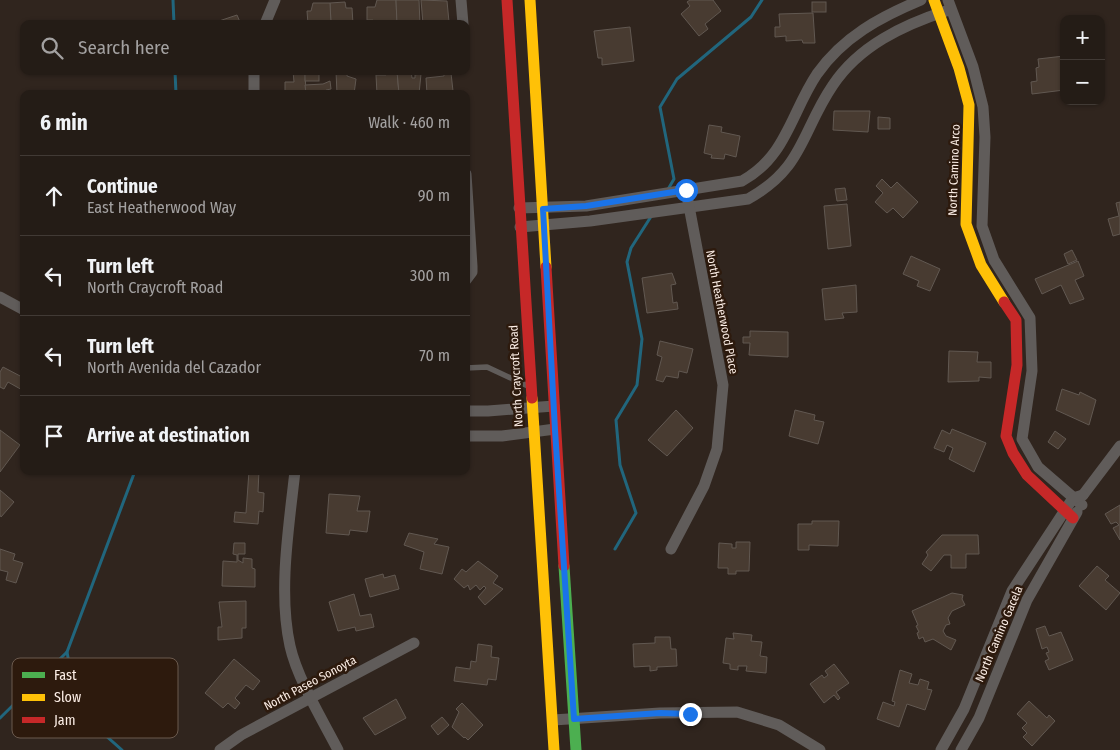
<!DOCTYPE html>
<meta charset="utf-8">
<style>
body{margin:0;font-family:"Fira Sans Condensed",sans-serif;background:#2c251f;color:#f1f3f6}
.controls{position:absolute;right:15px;top:15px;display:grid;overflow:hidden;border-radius:10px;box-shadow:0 1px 4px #0004}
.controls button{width:45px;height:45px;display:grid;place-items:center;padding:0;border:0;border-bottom:1px solid #413a35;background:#241c16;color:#f1f3f6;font:25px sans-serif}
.stop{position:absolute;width:15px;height:15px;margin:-11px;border:4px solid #1a73e8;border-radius:50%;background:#fff}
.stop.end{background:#1a73e8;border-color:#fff;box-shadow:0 1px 5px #0008}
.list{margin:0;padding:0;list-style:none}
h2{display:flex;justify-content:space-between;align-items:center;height:65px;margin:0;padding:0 20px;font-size:21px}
h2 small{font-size:16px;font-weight:400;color:#a3a1a1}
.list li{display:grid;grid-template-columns:32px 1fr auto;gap:15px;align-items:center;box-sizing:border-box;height:80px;padding:0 20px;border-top:1px solid #413a35}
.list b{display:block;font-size:19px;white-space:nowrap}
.list p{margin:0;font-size:16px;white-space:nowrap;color:#a3a1a1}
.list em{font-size:16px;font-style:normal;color:#a3a1a1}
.icon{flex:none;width:28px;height:28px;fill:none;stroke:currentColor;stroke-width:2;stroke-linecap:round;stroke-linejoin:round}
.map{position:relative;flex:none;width:1120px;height:750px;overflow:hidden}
.search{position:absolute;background:#241c16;box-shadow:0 1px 4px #0004;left:20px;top:20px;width:450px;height:55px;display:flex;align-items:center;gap:12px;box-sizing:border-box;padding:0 18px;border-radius:10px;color:#a3a1a1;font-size:19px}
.panel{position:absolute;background:#241c16;box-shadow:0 1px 4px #0004;left:20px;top:90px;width:450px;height:385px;border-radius:10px}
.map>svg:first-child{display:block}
</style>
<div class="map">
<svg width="1120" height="750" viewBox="0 0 1120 750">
<rect width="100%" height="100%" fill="#30251e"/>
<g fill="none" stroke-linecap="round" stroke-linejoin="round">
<g stroke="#21667d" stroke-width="3">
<path d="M173 0 174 24"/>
<path d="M175 71 176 94"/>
<path d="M667 191 674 179 660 107 677 79 751 17 762 0"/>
<path d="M615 549 636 513 620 465 616 420 637 385 642 339 627 262 631 248 652 215"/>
<path d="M67 652 78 711 122 750"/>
<path d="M0 718 67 652 135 471"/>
</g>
</g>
<g fill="#483b31" stroke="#615851">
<path d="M377 0H396L397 24H373V20H367V7H375Z"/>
<path d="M396 0H419L420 24H397Z"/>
<path d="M421 0 447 1 449 22 423 24Z"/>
<path d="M690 0H713L721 11 705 24 708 29 699 36 681 14 690 6 687 2Z"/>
<path d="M345 2 346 8H352L353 24H331L330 3Z"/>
<rect x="812" y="2" width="14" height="10"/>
<path d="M313 3H330L331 24H308L307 11H311Z"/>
<path d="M813 13 815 43H803L802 40 786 41V36L775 37V27H780L779 14Z"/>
<path d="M237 15 240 22 220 24 219 21Z"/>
<path d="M630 27 634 61 602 65V58H598L594 31Z"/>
<path d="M1064 56V90L1032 94 1031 82 1037 81 1036 68 1039 67 1038 59Z"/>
<path d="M293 71H305L306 94H282V91H285V82H294Z"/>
<rect x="305" y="71" width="14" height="10"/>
<path d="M336 71H347V76L356 79 354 94H337Z"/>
<path d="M385 71H397L399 94H377L376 75H386Z"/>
<path d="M397 71H411L412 78H415V75L421 74 419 94H399Z"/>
<path d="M444 72 451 73 453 91 447 94H427L426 78 444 76Z"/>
<path d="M330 81 331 89 326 90 327 94H306L305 85 323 84Z"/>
<path d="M834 111H870L868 132 833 130Z"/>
<path d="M878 117 890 118V129H878Z"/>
<path d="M709 125 722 127 721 132 740 136 736 157 725 154 724 159 711 158 712 155 704 153Z"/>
<path d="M882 179 891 188 897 182 918 202 903 218 893 208 887 213 875 202 883 193 876 186Z"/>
<path d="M845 188 847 200 837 201 835 189Z"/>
<path d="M1120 202V234L1113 236 1108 219 1119 216 1116 203Z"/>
<path d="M847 204 851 246 828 249 824 206Z"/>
<path d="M1072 250 1077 260 1068 264 1064 254Z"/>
<path d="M911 256 940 269 930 291 917 286 919 281 903 274Z"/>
<path d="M1078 261 1084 276 1075 280 1084 299 1070 304 1061 285 1042 294 1035 279Z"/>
<path d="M672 273 676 284 671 285 673 303 677 302 678 309 647 313 642 278Z"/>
<path d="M856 285 857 312 842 313 844 318 825 320 822 289Z"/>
<path d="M750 331 788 332V357L749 355 750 343H743V337H750Z"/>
<path d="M660 341 693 349 687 373 679 371 678 378 666 376 663 382 656 380 662 357 657 355Z"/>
<path d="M949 351 978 352 977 362H991V378L979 377V381L948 382Z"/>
<path d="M3 367 24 378V391L8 382 4 389 0 387V372Z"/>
<path d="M1062 389 1079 395 1080 392 1096 400 1089 425 1056 410Z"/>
<path d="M676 410 693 428 667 456 648 440Z"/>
<path d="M795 410 815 415 814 420 824 422 818 444 789 436Z"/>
<path d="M952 429 986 443 974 472 949 459 953 448 947 445 944 452 934 448 942 430 950 434Z"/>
<path d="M0 430 20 445 0 472Z"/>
<path d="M1055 431 1066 439 1058 449 1048 442Z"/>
<path d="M249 471H259L258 492 264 493 263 512 259 511 258 524 234 522 235 512 246 513Z"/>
<path d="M0 490 14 502 1 517 0 515Z"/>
<path d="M329 494 360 496 357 511H370L367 532 350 530 349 535 326 533Z"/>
<path d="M1120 505V540L1113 528 1119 525 1116 522 1111 524 1105 514Z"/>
<path d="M812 521H839L838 546 809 545V550H798V524H812Z"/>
<path d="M409 533 438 539 434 544 449 547 442 574 420 569 424 552 404 545Z"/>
<path d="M942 535H978L979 554H966V568H951V555H944L931 571 922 564 928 555 926 552Z"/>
<path d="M736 542H750L749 571H736V574H728V568H718L719 543 732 544V548H736Z"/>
<path d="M234 543H245V554H238V560L243 563V558L252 559V568L255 569V587L222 586 223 561 237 562V555L233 554Z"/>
<path d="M0 549 15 554 13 560 23 563 16 583 6 580 8 572 0 570Z"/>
<path d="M478 561 498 576 493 583 503 589 485 605 478 597 486 588 484 586 480 590 476 585 470 590 468 585 464 588 454 579 462 569 466 572Z"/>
<path d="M1097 566 1109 576 1105 580 1120 593 1106 610 1079 586Z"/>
<path d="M383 574 384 578 395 575 399 589 370 597 365 579Z"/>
<path d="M952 593 963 595 962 599 965 605 952 611 948 618 950 624 946 625 943 631 946 636 956 640 951 650 933 639 925 642 923 637 919 639 917 633 919 632 916 626 918 625 912 611Z"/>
<path d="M354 594 360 616 371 614 374 627 356 631 355 627 338 631 329 602Z"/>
<path d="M246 601V628H242V638L218 640V627H222L219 602Z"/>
<path d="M1045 626 1049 636 1061 632 1073 660 1049 670 1045 661 1049 659 1046 653 1049 652 1047 647 1042 649 1036 629Z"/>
<path d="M733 633 752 635 751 641 762 642 760 656 767 657 766 673 746 671 747 666H738V670L730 669V664L723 663 726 638 734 639Z"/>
<path d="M655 637H670L671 649H676L677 666 657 667V670L650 671V666L634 667 633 644 655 643Z"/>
<path d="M478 644 492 646 491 657 499 658 496 680 488 679 487 685 454 681 456 667 470 669 471 661 476 662Z"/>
<path d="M234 659 260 681 253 690 246 685 235 698 240 703 235 709 228 703 223 708 205 693Z"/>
<path d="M834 664 849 683 836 692 840 698 838 700 834 695 824 703 810 684 822 675 824 678 828 675 825 671Z"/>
<path d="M900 670 912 674 909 683 918 685 920 679 929 682 927 689 932 690 925 710 907 704 899 727 877 719 883 702 894 706 895 702 892 701Z"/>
<path d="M396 699 406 718 375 735 363 718Z"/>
<path d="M1029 701 1047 718 1049 715 1055 721 1032 746 1023 737 1027 733 1022 728 1027 723 1017 714Z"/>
<path d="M462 703 483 725 468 740 465 737 464 738 452 727 459 712 456 709Z"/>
<path d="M442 717 449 725 438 735 431 726Z"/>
</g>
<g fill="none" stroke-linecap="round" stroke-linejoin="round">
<path stroke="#605c5a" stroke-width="5.5" d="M466 368 487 367 530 387"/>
<g stroke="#605c5a" stroke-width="11">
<path d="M461 0 463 24"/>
<path d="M948 0 973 67 983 107 985 137 982 226 994 260 1030 318 1032 371 1022 439 1038 467 1082 505"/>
<path d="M265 24 275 0"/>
<path d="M254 94V71"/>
<path d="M466 174 472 266V272L466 280"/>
<path d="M519 208 586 206 742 181C786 157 791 113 817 74 843 37 880 17 921 0"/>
<path d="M520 227 590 221 748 199C804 168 801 132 833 85 859 46 903 25 946 11"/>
<path d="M0 297 24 310"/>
<path d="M466 411H488L554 406"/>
<path d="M466 436H502L555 429"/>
<path d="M295 471C289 526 278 592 290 646 297 678 323 721 338 750"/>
<path d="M1083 495 1120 446"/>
<path d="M671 549 704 486 717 449 723 385 688 201"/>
<path d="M553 720 660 713 737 712 779 725 820 750"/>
<path d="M220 750 241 735 414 643"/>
<path d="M941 750 964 709 1012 591 1073 498 1083 495"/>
<path d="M961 750 979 718 1027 600 1077 512"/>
</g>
<path stroke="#4caf50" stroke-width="11" d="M564 566 576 750"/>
<g stroke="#ffc107" stroke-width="11">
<path d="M530 0 546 267"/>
<path d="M934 0 959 68 969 105 966 224 981 265 1004 302"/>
<path d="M532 398 554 750"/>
</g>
<g stroke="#c62828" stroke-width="11">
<path d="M507 0 532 398"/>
<path d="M546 267 564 566"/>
<path d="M1004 302 1016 320 1017 365 1006 436 1013 453 1027 475 1073 518"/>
</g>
</g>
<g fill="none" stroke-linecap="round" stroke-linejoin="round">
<path stroke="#1a73e8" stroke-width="6" d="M686 190 586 206 543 209 555 430 574 719 660 713 690 714"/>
</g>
<g text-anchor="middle" stroke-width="5" stroke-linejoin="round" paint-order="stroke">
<g font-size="12" fill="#fceee6" stroke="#2d1a0d">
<text transform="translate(954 170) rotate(-88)" y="4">North Camino Arco</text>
<text transform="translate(722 312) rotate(79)" y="4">North Heatherwood Place</text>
<text transform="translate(516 376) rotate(-93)" y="4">North Craycroft Road</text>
<text transform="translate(999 634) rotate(-67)" y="4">North Camino Gacela</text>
<text transform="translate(310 683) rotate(-28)" y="4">North Paseo Sonoyta</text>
</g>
</g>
<rect x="12" y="658" width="166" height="80" rx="8" fill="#2d1a0d" stroke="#6b5a4e" stroke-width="1"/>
<rect x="22" y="672" width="23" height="6" fill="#4caf50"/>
<rect x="22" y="694" width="23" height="7" fill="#ffc107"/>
<rect x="22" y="717" width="23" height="6" fill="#c62828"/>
<g font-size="14" fill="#fceee6">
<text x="54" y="680">Fast</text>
<text x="54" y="702">Slow</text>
<text x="54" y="725">Jam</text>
</g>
</svg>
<div class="controls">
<button>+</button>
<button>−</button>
</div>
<div class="stop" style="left:686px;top:190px"></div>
<div class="stop end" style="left:690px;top:714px"></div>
<div class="search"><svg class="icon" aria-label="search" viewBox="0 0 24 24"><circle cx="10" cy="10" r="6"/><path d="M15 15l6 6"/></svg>Search here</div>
<section class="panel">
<h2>6 min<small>Walk · 460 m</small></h2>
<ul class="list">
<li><svg class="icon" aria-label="ahead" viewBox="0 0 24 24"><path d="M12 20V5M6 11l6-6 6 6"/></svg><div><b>Continue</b><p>East Heatherwood Way</p></div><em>90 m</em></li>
<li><svg class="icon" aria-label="left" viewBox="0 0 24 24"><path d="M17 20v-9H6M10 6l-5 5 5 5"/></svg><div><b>Turn left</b><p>North Craycroft Road</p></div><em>300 m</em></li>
<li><svg class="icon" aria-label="left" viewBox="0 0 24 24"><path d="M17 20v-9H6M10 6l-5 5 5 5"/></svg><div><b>Turn left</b><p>North Avenida del Cazador</p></div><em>70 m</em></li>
<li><svg class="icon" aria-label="arrive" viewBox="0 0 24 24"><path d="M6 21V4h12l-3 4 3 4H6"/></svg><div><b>Arrive at destination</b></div></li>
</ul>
</section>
</div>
